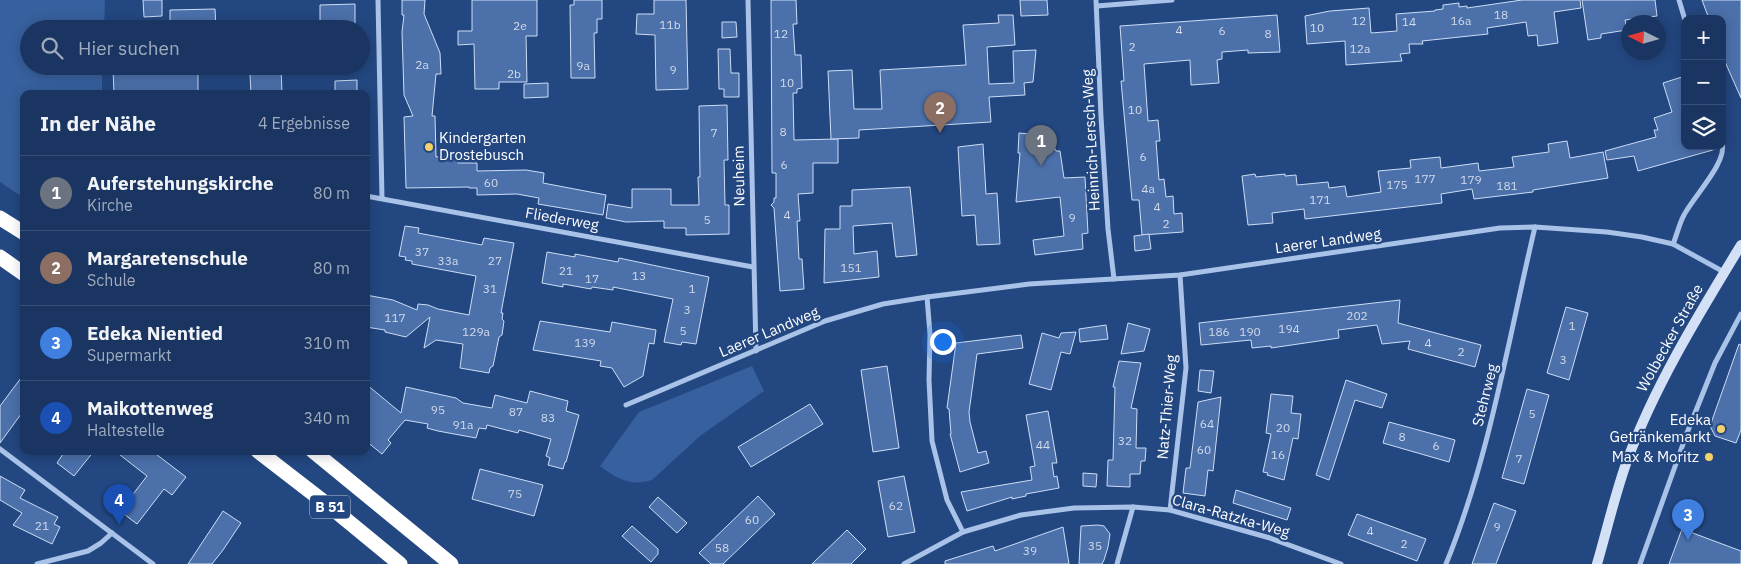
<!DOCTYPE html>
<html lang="de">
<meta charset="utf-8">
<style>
body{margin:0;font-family:"IBM Plex Sans",sans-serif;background:#27406a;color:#f1f3f6}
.controls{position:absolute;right:15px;top:15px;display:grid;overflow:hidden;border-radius:10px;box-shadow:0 2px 12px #0003}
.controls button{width:45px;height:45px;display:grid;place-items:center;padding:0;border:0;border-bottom:1px solid #385076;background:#1a3561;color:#f1f3f6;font:25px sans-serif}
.compass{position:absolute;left:1621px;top:15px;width:45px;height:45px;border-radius:50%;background:#1a3561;box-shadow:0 2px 12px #0003;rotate:275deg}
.you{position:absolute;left:942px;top:341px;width:18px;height:18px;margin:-12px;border:4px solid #fff;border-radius:50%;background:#1a73e8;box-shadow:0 0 0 8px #1a73e833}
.badge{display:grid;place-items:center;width:32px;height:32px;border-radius:50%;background:#e69b98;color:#fff;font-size:16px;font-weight:700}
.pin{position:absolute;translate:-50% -41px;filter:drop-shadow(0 1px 2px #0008)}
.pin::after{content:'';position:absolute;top:26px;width:18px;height:15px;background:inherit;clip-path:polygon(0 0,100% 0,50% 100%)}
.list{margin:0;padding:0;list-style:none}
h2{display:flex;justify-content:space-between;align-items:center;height:65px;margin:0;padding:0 20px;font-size:21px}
h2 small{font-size:16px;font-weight:400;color:#9fabbd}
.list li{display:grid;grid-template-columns:32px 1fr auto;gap:15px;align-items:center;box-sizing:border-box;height:75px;padding:0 20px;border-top:1px solid #385076}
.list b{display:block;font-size:19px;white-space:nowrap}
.list p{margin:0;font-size:16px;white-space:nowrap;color:#9fabbd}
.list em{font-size:16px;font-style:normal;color:#9fabbd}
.icon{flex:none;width:28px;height:28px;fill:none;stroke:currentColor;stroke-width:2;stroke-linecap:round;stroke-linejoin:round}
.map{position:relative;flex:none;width:1741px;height:564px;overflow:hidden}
.search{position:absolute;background:#1a3561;box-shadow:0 2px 12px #0003;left:20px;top:20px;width:350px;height:55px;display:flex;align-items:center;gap:12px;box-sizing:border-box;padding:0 18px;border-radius:28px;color:#9fabbd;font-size:19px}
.panel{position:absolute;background:#1a3561;box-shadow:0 2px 12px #0003;left:20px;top:90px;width:350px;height:365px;border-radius:10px}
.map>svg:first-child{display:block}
</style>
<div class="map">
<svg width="1741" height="564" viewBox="0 0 1741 564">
<rect width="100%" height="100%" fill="#234781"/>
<g fill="#37609e">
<path d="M0 0H105L104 29H29V66H102V94H24V198L0 182Z"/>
<path d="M752 366 764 391 700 436 652 480C631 487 616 478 600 466L639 412Z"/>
</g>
<g fill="#4b70aa" stroke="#cdddf6">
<path d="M143 0H162V16L144 17Z"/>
<path d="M402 0H425L424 14 440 53 441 74H436L432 116H435L436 157 458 156V163H477V171L526 170 544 173 543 183 606 195 603 215 538 204 539 198 517 194 477 195V188H469V187L406 188 404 117 413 116 404 95 402 32 404 15H402Z"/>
<path d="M472 0H537V36H526L527 82H499V89H475L474 44 458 45V31H472Z"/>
<path d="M574 0H602V19H597V33H594L595 78H571L570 5H574Z"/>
<path d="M654 0H686L688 89 656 90 655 35 636 34 637 14H654Z"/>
<path d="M771 0H796L797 24H793L795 55H801L802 88 797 89V93H793L794 140 838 139V163H813V193L798 194 800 221H797L799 259H802L804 289 780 291 774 208 771 205 774 202V198H776V173H772Z"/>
<path d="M1020 0H1047L1048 15 1021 16Z"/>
<path d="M1522 0H1580L1581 8 1554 12 1558 43 1538 46 1537 35 1528 36 1526 22 1487 28 1488 34 1422 41 1423 44H1409L1410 53 1400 54 1402 61 1346 65 1345 41 1307 44 1305 16 1330 11 1369 8 1371 33 1397 31 1396 14 1435 11V10L1443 9V5L1459 3V7L1467 6V8Z"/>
<path d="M1582 0H1655L1657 16 1625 20 1627 30 1601 34V38L1588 40Z"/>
<path d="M1702 0H1741V98L1722 55V19H1709Z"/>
<path d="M355 4V29H320V5Z"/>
<path d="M215 9 216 29H191V25L170 26V10Z"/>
<path d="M998 15H1013L1015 45 987 47 989 84 1014 83 1013 51 1036 50 1033 82 1024 83 1025 95 989 97 991 122 859 130V138L831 139 828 71 852 70 854 109H882L880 70 966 65 963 25 999 23Z"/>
<path d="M1277 15 1280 52 1248 53V50L1222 52V59L1217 60 1219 83 1191 85 1190 60 1144 64 1148 121 1158 120 1160 141H1156L1159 180 1164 179 1166 197 1173 196 1174 214 1182 213 1183 232 1142 235 1139 200H1132L1121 81H1124L1120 26Z"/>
<path d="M722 22H736L737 37 722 38Z"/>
<path d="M718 49H730L731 73H739V97H724V89H719Z"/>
<path d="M164 66H198V94H114L113 69Z"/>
<path d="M242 66H281L282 94H251L250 75Z"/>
<path d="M1685 76V146H1713V150L1638 171 1634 156 1607 160 1605 151 1656 137 1654 130H1658L1654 118 1672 112 1663 83Z"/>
<path d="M357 80V94H335V81Z"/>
<path d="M548 83V97L524 98V84Z"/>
<path d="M727 105 728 160H724L725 205H729V234L686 235V228H664V221L626 222 606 218 608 204 632 208V189H671V205H699L698 177H700L699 106Z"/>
<path d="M1019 133 1042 135 1050 138 1056 151H1060L1064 178 1085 177 1088 233 1082 234 1083 249 1035 255 1033 240 1064 236 1060 197 1016 202 1020 153H1018Z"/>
<path d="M1567 141 1570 158 1603 152 1608 178 1533 190V192L1474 199 1472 189 1441 194 1442 203 1305 219 1304 209 1272 213 1273 223 1248 225 1242 176 1255 174 1256 177 1285 174V176L1296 175 1297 185 1328 182 1329 188 1345 186 1347 197 1381 192 1378 171 1411 168 1410 160 1440 157 1441 168 1478 163 1479 171 1514 167 1512 157 1549 152 1548 144Z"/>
<path d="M983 144 986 194 997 193 1000 244 977 245 975 215 962 216 958 147Z"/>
<path d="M910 187 917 255 896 257 892 223 853 226 854 254 877 251 879 277 824 283 825 229H840V206H852V190Z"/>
<path d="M405 226 419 228 418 233 482 245 484 238 514 243 501 313H503L502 319 504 321 502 335 499 337 493 366 490 368 489 373 460 368 463 344 436 340 424 348 430 317 406 337 385 332V330L366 327V295L393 300 417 310 418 304 428 305 438 309 469 315 476 276 412 264V261L405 260 406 257 399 256Z"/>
<path d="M1149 234 1151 249 1135 251 1134 236Z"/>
<path d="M547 252 575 257V254L618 262 619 258 709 277 696 344 682 342 681 345 664 342 673 299 613 287V290L592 287 591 289 563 284V287L542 283Z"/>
<path d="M1400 300 1398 323 1481 345 1475 367 1408 349 1410 341 1382 344 1377 325 1338 330 1339 338 1271 348V346L1252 348 1251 340 1201 345 1199 323Z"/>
<path d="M1566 307 1588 313 1569 380 1547 373Z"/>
<path d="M540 321 610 332 612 322 656 330 654 344 649 343 643 376 624 387 612 368 600 366 601 361 533 350Z"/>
<path d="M1128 323 1150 329 1144 351 1121 354Z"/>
<path d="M1106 325 1108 339 1080 342 1079 329Z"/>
<path d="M1076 332 1070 354 1061 352 1051 390 1029 384 1042 333 1059 338 1061 333Z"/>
<path d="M1021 335 1023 348 977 354 969 412 970 422 978 453 986 451 989 463 960 472 950 434H951L949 409 947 408 956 343Z"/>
<path d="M1739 344 1741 345V430L1736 443 1715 436 1710 426Z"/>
<path d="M1119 361 1141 363 1131 408 1137 409 1136 448H1146L1145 461H1141L1140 474H1130V487L1107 486 1108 460H1113L1115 387H1113Z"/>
<path d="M887 366 899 448 873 452 861 370Z"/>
<path d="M1200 370 1214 371 1211 393 1198 391Z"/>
<path d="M24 374V410L0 443V406Z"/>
<path d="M1346 380 1387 394 1382 408 1355 400 1329 480 1316 475Z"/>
<path d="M366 384 401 413 406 387 456 398 463 403 492 408 495 395 527 403 530 391 568 401 566 411 579 415 566 462H565L563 469 548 465 550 458 546 456 551 439 519 430 518 433 487 425 486 429 479 428 476 438 438 431 427 428 428 424 405 420 388 440 391 443 382 454 366 441Z"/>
<path d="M1527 389 1549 395 1524 484 1502 478Z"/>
<path d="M1271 394 1293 396 1291 413 1301 414 1298 439 1293 438 1284 480 1267 475 1268 473 1263 472 1271 434 1266 433Z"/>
<path d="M1221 397 1213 471 1208 470 1205 496 1183 493 1186 468H1190L1198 402Z"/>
<path d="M810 404 823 424 751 467 738 447Z"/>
<path d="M1048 411 1057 463H1052L1054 477 1057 476 1059 488 1026 494V496L1012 499V497L967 511 961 492 1032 480 1030 467 1035 466 1026 415Z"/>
<path d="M1389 422 1455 440 1449 462 1383 443Z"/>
<path d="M65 451H94L74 476 57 463Z"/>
<path d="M115 451H152L186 477 172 495 164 489 137 524 120 511 147 476Z"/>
<path d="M480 469 543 485 534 516 472 499Z"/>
<path d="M1083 473 1097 474 1096 487 1083 486Z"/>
<path d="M0 476 25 490 20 498 58 517 54 524 60 527 52 544 13 525 22 513 0 500Z"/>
<path d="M904 476 915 532 888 537 878 481Z"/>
<path d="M1236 490 1291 508 1287 520 1233 503Z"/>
<path d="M758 496 775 514 723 564H711L699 553Z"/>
<path d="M658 497 687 523 677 533 649 507Z"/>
<path d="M1494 503 1516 511 1496 564H1472Z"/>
<path d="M223 511 241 523 223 550 212 564H188Z"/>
<path d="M1357 514 1426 539 1417 561 1348 535Z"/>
<path d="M1098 525 1104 526 1110 534 1108 547 1104 560 1102 564H1079L1081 526Z"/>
<path d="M632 526 658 549V554L651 562 622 536Z"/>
<path d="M1063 527 1069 564H945V561L993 546 995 551Z"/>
<path d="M1682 529 1741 551V564H1669Z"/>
<path d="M847 530 866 549 851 564H812Z"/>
</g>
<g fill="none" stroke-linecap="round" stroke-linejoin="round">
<g stroke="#a9c2e7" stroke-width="5">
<path d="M378 0 382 198"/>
<path d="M748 0 756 351"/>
<path d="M1096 0 1101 117 1108 229 1114 279"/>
<path d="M1679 0 1685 20"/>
<path d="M1097 6 1172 0"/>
<path d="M366 196 753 267"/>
<path d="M1673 244C1677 235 1679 224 1684 215 1693 197 1728 162 1722 143"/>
<path d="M927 297 930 334 929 380 932 441 947 500 963 532"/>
<path d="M626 405 825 321 883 304 927 297 1029 284 1180 275 1500 228 1535 227 1607 232 1642 237 1673 244 1724 272"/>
<path d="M0 449 153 564"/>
<path d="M1170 510 1186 368 1180 275"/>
<path d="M37 564 88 551 101 543 112 533"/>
<path d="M904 564 963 532 1021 515 1074 508 1133 507 1170 510 1270 538 1341 564"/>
<path d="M1117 564 1133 507"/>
<path d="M1446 564C1490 456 1508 340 1535 227"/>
<path d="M1640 564 1687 433 1715 363 1741 314"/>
</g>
<path stroke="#d3e0f6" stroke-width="10" d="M1597 564C1607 530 1615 494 1627 461 1655 385 1699 314 1741 245"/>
<g stroke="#fff" stroke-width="15">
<path d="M0 218 24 233"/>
<path d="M0 257 24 274"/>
<path d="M258 451 333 509 400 564"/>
<path d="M313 451 451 564"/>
</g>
</g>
<g fill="#f3d26c" stroke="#234781" stroke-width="2">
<circle cx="429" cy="147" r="5"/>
<circle cx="1721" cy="429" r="5"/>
<circle cx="1709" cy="457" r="5"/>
</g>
<g text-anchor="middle" stroke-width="4.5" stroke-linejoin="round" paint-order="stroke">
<g font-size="12" fill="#d2dbea">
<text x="1501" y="19">18</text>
<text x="1359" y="25">12</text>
<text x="1461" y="25">16a</text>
<text x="1409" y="26">14</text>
<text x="670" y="29">11b</text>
<text x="520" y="30">2e</text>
<text x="1317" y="32">10</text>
<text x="1179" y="34">4</text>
<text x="1222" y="35">6</text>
<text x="781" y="38">12</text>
<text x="1268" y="38">8</text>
<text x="1132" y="51">2</text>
<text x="1360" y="53">12a</text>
<text x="422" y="69">2a</text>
<text x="583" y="70">9a</text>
<text x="673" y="74">9</text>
<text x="514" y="78">2b</text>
<text x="787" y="87">10</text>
<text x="1135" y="114">10</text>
<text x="783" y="136">8</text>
<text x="714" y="137">7</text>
<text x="1143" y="161">6</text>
<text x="784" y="169">6</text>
<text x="1425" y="183">177</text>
<text x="1471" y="184">179</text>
<text x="491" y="187">60</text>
<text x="1397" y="189">175</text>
<text x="1507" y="190">181</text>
<text x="1148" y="193">4a</text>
<text x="1320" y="204">171</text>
<text x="1157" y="211">4</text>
<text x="787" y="219">4</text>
<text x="1072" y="222">9</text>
<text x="707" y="224">5</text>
<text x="1166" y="228">2</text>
<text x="422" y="256">37</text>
<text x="448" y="265">33a</text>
<text x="495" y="265">27</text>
<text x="851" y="272">151</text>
<text x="566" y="275">21</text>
<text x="639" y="280">13</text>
<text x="592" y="283">17</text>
<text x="490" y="293">31</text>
<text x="692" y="293">1</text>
<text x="687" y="314">3</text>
<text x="1357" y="320">202</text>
<text x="395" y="322">117</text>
<text x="1572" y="330">1</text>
<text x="1289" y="333">194</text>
<text x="683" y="335">5</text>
<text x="476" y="336">129a</text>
<text x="1219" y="336">186</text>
<text x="1250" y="336">190</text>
<text x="585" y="347">139</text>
<text x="1428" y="347">4</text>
<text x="1461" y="356">2</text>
<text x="1563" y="364">3</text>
<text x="438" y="414">95</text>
<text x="516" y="416">87</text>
<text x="1532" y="418">5</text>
<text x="548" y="422">83</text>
<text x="1207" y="428">64</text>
<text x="463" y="429">91a</text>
<text x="1283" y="432">20</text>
<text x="1402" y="441">8</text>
<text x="1125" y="445">32</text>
<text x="1043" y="449">44</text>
<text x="1436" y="450">6</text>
<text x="1204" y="454">60</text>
<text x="1278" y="459">16</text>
<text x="1519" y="463">7</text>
<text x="515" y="498">75</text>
<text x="896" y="510">62</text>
<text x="752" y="524">60</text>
<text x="42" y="530">21</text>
<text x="1497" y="531">9</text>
<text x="1370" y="535">4</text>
<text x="1404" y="548">2</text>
<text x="1095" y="550">35</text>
<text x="722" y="552">58</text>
<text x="1030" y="555">39</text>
</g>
<rect fill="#234781" stroke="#bdc8d9" stroke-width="1" x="310" y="495.5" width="40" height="23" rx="4"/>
<g font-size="14" font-weight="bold" fill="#fff">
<text x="330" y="512">B 51</text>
</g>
<g font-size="15" fill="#fff" stroke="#234781" text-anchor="end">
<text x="439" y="143" text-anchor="start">Kindergarten<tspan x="439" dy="17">Drostebusch</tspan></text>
<text x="1711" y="425">Edeka<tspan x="1711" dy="17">Getränkemarkt</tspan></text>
<text x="1699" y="462">Max &amp; Moritz</text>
</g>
<g font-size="15" fill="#fff" stroke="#234781">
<text transform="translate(1091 140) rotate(-93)" y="5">Heinrich-Lersch-Weg</text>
<text transform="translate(739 176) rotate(-91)" y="5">Neuheim</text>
<text transform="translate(562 219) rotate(10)" y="5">Fliederweg</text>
<text transform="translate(1328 241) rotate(-8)" y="5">Laerer Landweg</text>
<text transform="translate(769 332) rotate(-23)" y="5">Laerer Landweg</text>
<text transform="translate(1670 338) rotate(-61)" y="5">Wolbecker Straße</text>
<text transform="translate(1485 395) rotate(-76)" y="5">Stehrweg</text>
<text transform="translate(1167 407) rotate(-85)" y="5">Natz-Thier-Weg</text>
<text transform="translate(1231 516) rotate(16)" y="5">Clara-Ratzka-Weg</text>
</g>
</g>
</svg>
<div class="controls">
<button>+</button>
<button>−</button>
<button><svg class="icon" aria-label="layers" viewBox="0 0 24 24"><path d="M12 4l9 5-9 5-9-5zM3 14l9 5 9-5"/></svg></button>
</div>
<svg class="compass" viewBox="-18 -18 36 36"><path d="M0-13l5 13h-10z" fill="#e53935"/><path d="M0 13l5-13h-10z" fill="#9fabbd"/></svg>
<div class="you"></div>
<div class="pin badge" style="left:1041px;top:166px;background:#6b7280">1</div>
<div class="pin badge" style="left:940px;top:133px;background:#8d6e63">2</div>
<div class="pin badge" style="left:1688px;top:540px;background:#3f7fe0">3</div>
<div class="pin badge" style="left:119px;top:525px;background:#1a4fb4">4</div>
<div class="search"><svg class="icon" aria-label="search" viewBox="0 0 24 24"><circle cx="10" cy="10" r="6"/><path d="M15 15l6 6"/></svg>Hier suchen</div>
<section class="panel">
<h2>In der Nähe<small>4 Ergebnisse</small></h2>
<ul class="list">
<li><span class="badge" style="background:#6b7280">1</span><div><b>Auferstehungskirche</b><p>Kirche</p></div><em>80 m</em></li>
<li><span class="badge" style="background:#8d6e63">2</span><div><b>Margaretenschule</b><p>Schule</p></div><em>80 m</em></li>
<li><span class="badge" style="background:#3f7fe0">3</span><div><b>Edeka Nientied</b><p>Supermarkt</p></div><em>310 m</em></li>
<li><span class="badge" style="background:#1a4fb4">4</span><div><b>Maikottenweg</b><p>Haltestelle</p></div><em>340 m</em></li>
</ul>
</section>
</div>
